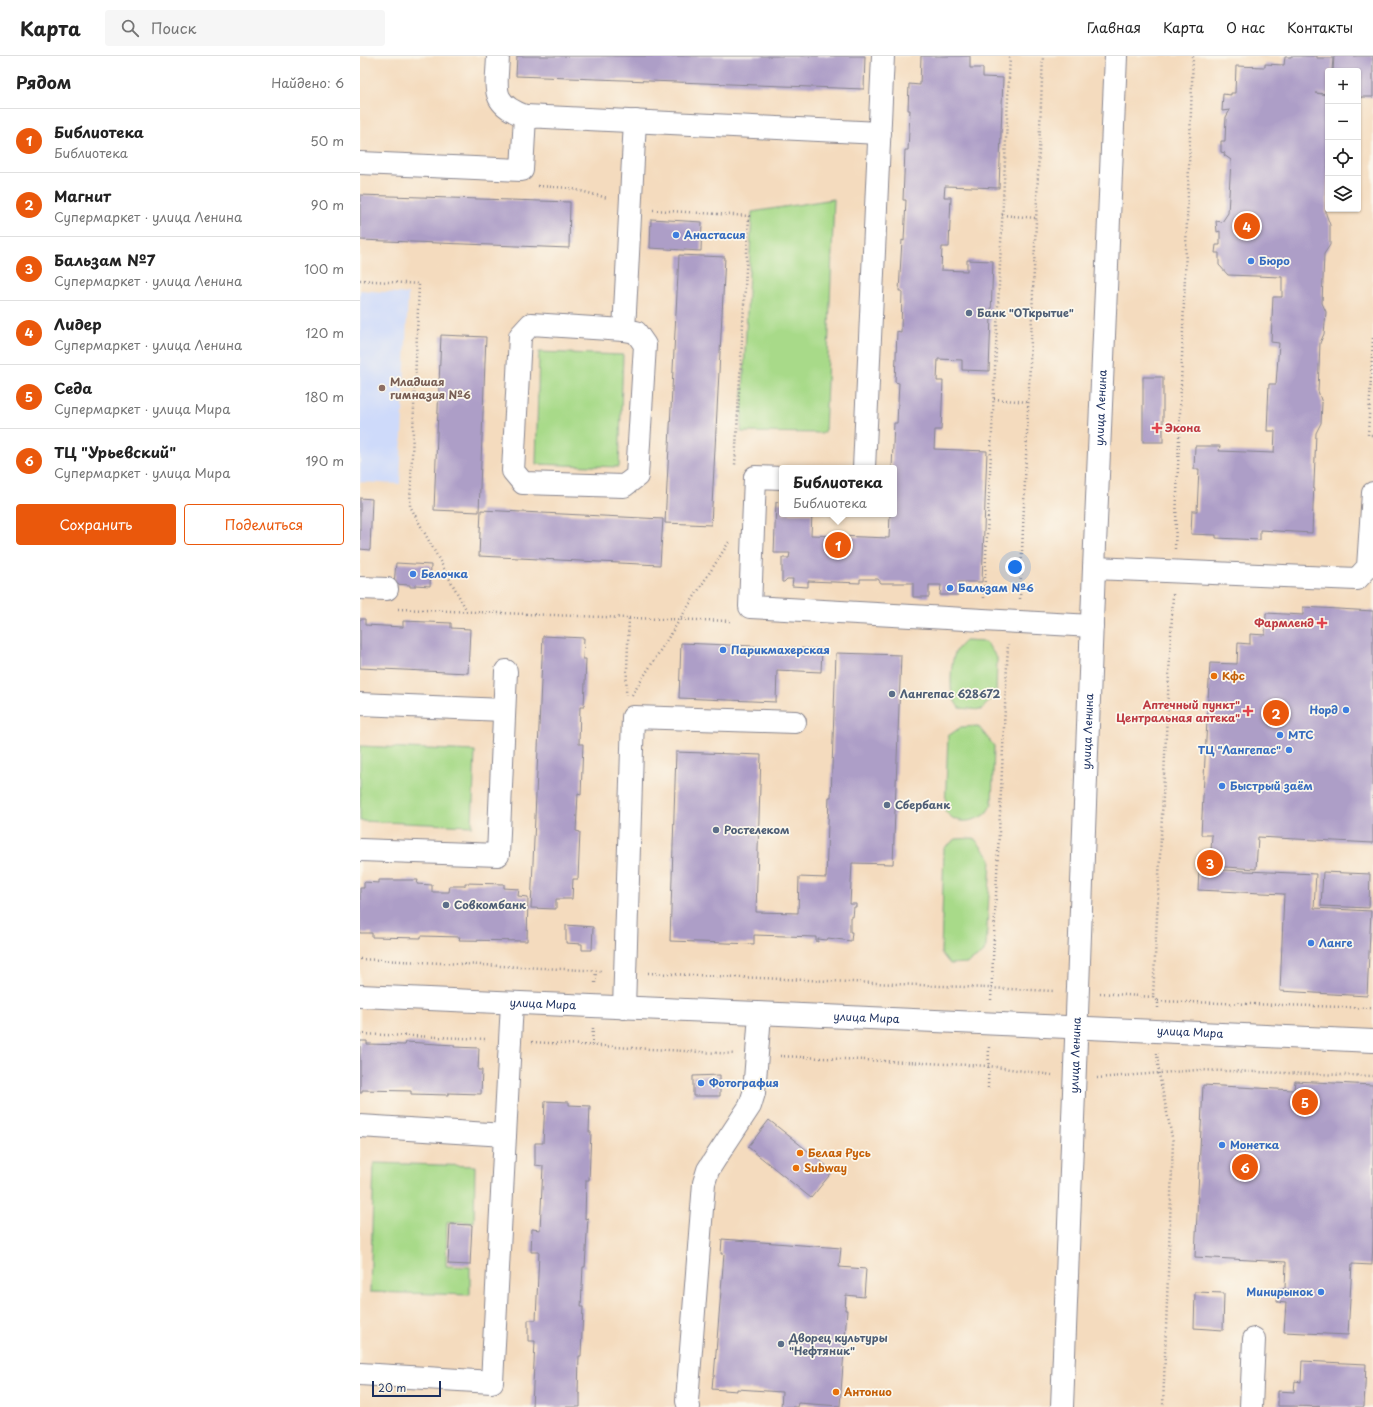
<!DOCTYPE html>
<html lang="ru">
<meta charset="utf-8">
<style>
body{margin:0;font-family:"Playpen Sans",sans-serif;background:#f6f6f6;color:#222}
.controls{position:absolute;right:12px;top:12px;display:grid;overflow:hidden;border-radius:4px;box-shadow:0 1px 3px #0004}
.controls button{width:36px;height:36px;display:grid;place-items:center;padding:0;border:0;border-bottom:1px solid #e0e0e0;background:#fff;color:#222;font:20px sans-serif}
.scale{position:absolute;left:12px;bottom:10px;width:69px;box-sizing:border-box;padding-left:4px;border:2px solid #1b2f5e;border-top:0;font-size:11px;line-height:14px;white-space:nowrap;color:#1b2f5e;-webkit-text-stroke:3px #fbf7ec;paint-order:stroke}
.you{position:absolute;left:655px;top:511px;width:14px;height:14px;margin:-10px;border:3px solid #fff;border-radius:50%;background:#1a73e8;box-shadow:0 0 0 6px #1a73e833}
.badge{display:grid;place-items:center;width:26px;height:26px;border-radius:50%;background:#ea580c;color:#fff;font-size:13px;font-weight:700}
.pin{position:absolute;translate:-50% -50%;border:2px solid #fff;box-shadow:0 1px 4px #0006}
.popup{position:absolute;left:419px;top:409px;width:118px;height:52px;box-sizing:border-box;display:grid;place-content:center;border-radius:4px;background:#fff;filter:drop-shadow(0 1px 3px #0005);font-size:13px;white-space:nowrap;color:#767676}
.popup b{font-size:15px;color:#222}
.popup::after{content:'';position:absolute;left:50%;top:100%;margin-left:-8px;border:8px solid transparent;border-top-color:#fff}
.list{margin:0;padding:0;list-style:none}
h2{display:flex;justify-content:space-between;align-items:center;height:52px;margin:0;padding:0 16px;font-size:17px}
h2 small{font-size:13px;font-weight:400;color:#767676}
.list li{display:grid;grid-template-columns:26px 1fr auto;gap:12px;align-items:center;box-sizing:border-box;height:64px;padding:0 16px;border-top:1px solid #e0e0e0}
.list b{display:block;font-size:15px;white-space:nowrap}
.list p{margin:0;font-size:13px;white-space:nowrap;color:#767676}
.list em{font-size:13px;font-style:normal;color:#767676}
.actions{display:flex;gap:8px;padding:12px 16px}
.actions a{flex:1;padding:9px 0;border:1px solid #ea580c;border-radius:4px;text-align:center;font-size:14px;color:#ea580c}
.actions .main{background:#ea580c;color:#fff}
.icon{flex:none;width:22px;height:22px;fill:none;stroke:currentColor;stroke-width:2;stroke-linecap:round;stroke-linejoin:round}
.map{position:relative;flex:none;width:1013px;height:1351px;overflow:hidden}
header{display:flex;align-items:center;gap:24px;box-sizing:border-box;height:56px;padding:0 20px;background:#fff;border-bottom:1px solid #e0e0e0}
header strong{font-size:19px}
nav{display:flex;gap:22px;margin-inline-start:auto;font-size:14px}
.search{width:280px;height:36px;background:#f6f6f6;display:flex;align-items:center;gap:10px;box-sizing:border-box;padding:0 14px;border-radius:4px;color:#767676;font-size:15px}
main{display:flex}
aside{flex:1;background:#fff}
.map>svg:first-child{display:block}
</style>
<header>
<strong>Карта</strong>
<div class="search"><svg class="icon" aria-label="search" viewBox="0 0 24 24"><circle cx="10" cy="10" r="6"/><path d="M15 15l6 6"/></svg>Поиск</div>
<nav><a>Главная</a><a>Карта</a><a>О нас</a><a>Контакты</a></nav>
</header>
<main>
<aside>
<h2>Рядом<small>Найдено: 6</small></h2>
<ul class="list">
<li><span class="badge">1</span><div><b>Библиотека</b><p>Библиотека</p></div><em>50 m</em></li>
<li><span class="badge">2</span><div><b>Магнит</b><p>Супермаркет · улица Ленина</p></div><em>90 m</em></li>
<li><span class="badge">3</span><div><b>Бальзам №7</b><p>Супермаркет · улица Ленина</p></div><em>100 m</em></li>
<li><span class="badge">4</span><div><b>Лидер</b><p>Супермаркет · улица Ленина</p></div><em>120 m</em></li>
<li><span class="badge">5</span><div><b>Седа</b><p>Супермаркет · улица Мира</p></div><em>180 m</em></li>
<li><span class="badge">6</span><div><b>ТЦ &quot;Урьевский&quot;</b><p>Супермаркет · улица Мира</p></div><em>190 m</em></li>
</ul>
<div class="actions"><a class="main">Сохранить</a><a>Поделиться</a></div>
</aside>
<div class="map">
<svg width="1013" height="1351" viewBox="0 0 1013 1351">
<rect width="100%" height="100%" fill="#fbf7ec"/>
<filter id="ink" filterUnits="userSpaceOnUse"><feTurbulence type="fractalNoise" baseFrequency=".025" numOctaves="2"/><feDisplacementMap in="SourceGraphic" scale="8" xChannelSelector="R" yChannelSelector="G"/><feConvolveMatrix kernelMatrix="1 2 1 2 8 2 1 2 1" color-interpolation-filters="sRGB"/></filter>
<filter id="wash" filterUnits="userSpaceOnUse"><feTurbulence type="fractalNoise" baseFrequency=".012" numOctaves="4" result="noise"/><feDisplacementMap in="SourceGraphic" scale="16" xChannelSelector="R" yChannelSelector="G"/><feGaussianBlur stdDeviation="0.9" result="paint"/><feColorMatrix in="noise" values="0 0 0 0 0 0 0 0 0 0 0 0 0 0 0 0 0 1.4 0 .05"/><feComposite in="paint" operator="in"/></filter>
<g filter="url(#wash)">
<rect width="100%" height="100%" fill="#f4dbbe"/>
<path fill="#cedafa" d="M0 234 48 238 40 428 0 426Z"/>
<g fill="#a8da89" stroke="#628474">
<path d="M474 143 465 377 381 376 392 156Z"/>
<path d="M179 296 263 299 259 411 176 408Z"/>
<path d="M605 585 626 586 637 602 636 638 621 654 599 652C596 647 593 643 592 638 590 630 591 605 595 597 597 592 601 589 605 585Z"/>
<path d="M618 670 634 690 632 748 625 759C610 766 597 770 585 755L588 680 601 671Z"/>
<path d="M0 690 115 695 112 770 0 765Z"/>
<path d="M614 782 631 803 626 890 624 896 608 907 590 908 581 897 584 792 596 783Z"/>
<path d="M14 1107 115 1110 114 1166H87L86 1210 110 1211V1239L10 1236Z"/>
</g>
<g id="blocks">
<g fill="#ad9ec7">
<path d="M157 0H505L504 33 156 20Z"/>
<path d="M561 0H610V12H623V21L643 22 639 132 585 130 584 141H591L589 191H582L581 214 607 215V204L633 205 629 315 602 314V304L578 303 577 325H583L581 374H575L574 393 627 395 622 526H598V539H580L581 529H569V541H553V527H521L518 523H500V527L448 525V531L432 530 433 523H427L424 526H422V502H429L430 497H414L416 446 422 447V458H452L451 479 529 482 530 458H534L535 416H534V412H532L534 367H537L539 327 535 326 537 275 541 276 542 235H539L542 184 544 185 546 144H543L545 94H548L550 54H548L549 28 560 29Z"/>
<path d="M931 0H957V2H973L972 15H968V38L955 37 968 39V111L966 158 970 169V189L964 198 962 247 966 256 964 278 960 287 958 335 962 347 961 367 956 377 952 477 900 474V484L856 482V479L831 478 832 455H837L839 413H834L835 390H860L859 395 914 397 915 375H907L909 328H916L919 287 911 286 913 241H922V221L868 219 859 209V197H855L856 189H860V175L857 176 856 165 862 166 868 157 871 104 864 99 865 97 861 96V85H865L866 61 870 54 862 55 863 38 871 39V37H875L876 10 905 11V8L924 9 925 1H931Z"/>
<path d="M974 0H1013V41H1001V43H998V15H973Z"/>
<path d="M0 139 210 146 209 192 0 184Z"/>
<path d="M291 163 342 166 341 195 290 192Z"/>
<path d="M319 199 365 201 351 469 305 467Z"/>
<path d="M81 279 126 281 119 456 74 454Z"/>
<rect x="783" y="321" width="20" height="65"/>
<path d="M0 442 12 443 10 494 0 493Z"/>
<path d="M121 454 303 463 300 509 119 500Z"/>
<path d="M36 507 71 509 70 530 55 529V531H50V529L34 528Z"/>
<path d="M943 551 1013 555V787L898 781 896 813 850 810 852 779H841L850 607 877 608 878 587 890 588V578L905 579 906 557 943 559Z"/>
<path d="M0 563H5V569L43 571V565L91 567V572L110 573 108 617 0 612Z"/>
<path d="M183 580 224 582 223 603H226L224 651H220L219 688H223L221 739 218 738 216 775 220 776 218 823H213L212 843H196V853L171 852Z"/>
<path d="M321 587 462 593 461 616 417 614 416 646 319 642Z"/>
<path d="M476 597 541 599 533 808 492 807 490 848H496V851H494L493 861H490V876H492L491 885 468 882 467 884 458 883V886L456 885V881L394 879V888L310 885 316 696 401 699 396 856 438 857 439 821 466 822 469 741H471Z"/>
<path d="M839 813 956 818 954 852 1011 855 1007 940 920 935 924 838 838 834Z"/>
<path d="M963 816 1010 818 1009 852 961 850Z"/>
<path d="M19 824H58L57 828 72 829V836H89L90 830H105V827L144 828V832L159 833 158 840 168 841 167 885 99 884 100 881 61 880V882L12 881V877H0V832H4V826L19 827Z"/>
<path d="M206 869 233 871 232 894H222V888L206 887Z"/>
<path d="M0 985H7V988L45 989 46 986 94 989V991L119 992 118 1014H122L121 1038 88 1037V1039L51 1038V1035L2 1034V1037H0Z"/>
<path d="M360 1019V1040H333V1020Z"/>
<path d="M935 1025 1013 1029V1183L1012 1209 992 1208 988 1279 924 1276 926 1247 917 1246V1233H925L926 1206 835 1201 843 1029 934 1034Z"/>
<path d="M185 1045 209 1046V1049L230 1050 229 1076H231L229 1124H226L225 1163 228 1162 225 1211H223L221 1251H223L221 1300H219L218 1337 220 1338V1351H172L175 1285H168V1264H176L179 1196H171L172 1173 180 1174 183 1110 175 1109V1087H183Z"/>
<path d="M409 1064 473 1115 451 1142 388 1091Z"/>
<path d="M90 1168 112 1169 110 1209 88 1208Z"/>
<path d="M362 1183 481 1192 479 1211 506 1213 504 1241 486 1239 485 1254H487L480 1350 438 1347 437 1351H421L422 1336 377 1333V1335L352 1333 353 1321H354L364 1198H361Z"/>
<path d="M835 1236 864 1237 863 1274 834 1272Z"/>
<path d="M942 1305 1006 1308 1004 1351 918 1350V1335L934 1336 935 1325 941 1326Z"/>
</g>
</g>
</g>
<g filter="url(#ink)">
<use href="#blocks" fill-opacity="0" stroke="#88858e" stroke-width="1"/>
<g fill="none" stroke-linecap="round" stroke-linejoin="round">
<g stroke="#88858e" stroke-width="24">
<g id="minor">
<path d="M138 0C137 32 129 47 165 60"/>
<path d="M0 107 162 114 165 60 520 77"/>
<path d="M171 268 264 274 276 276 285 289 277 420 264 430 163 427 153 415 160 280Z"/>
<path d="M264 274 275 65"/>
<path d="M504 412 523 0"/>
<path d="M422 422 395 421 390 551 732 570"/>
<path d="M734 512 997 523 1008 511 1013 437"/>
<path d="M0 532 27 533"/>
<path d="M0 648 144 654"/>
<path d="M0 794 138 799 146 615"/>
<path id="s1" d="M0 940C338 955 675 968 1013 985"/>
<path d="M264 952 273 661 435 666"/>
<path d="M0 1070 145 1079"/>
<path d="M0 1318 132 1326 152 947"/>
<path d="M329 1351 327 1345 344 1127 348 1114 355 1103 390 1050 394 1037 400 958"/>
<path id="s2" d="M702 1351 734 512 756 0"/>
<path d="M891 1351 894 1283"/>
</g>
</g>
<g stroke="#88858e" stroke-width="2.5" stroke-dasharray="1 3" stroke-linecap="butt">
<path d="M178 130 209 132 248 142"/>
<path d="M293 154 389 160 375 409"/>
<path d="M642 159 676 162"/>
<path d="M0 224 59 228 50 450 107 555"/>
<path d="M1013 282 1008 379H1013"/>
<path d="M634 343 668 346"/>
<path d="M815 493 833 0"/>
<path d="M624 542 650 0"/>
<path d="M660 543 683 0"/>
<path d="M38 553 269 562 266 639"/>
<path d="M269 562 372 565"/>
<path d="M272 639 369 486"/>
<path d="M0 903 243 915"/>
<path d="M288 917 695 935"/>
<path d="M235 927 236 915"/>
<path d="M740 937 793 941"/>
<path d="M631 944 648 588"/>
<path d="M798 945 1013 952"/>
<path d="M798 952V945L793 941 813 538"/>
<path d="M0 978 127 983"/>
<path d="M172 986 375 998"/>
<path d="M232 989 233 972"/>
<path d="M797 997 799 1018 813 1086 803 1351"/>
<path d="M420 1000 629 1010 692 1019"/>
<path d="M737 1022 838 1014 1013 1020"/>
<path d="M628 1032 629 989"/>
</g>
<use href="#minor" stroke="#fff" stroke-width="22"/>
</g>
</g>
<g fill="#3f7fe0" stroke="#fbf7ec" stroke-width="1.5">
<circle cx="316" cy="179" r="4"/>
<circle cx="891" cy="205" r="4"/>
<circle cx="53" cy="518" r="4"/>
<circle cx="590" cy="532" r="4"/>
<circle cx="363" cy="594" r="4"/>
<circle cx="986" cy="654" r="4"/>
<circle cx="920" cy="679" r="4"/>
<circle cx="929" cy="694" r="4"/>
<circle cx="862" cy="730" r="4"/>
<circle cx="951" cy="887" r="4"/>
<circle cx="341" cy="1027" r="4"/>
<circle cx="862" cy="1089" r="4"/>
<circle cx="961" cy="1236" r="4"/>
</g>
<g fill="#5c6f8a" stroke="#fbf7ec" stroke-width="1.5">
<circle cx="609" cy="257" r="4"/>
<circle cx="532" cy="638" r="4"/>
<circle cx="527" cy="749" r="4"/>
<circle cx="356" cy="774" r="4"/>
<circle cx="86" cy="849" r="4"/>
<circle cx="421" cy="1288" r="4"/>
</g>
<circle fill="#8d6e63" stroke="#fbf7ec" stroke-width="1.5" cx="22" cy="332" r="4"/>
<g fill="#e0444e" stroke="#fbf7ec" stroke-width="1.5">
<path d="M795 366h4v4h4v4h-4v4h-4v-4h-4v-4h4z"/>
<path d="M960 561h4v4h4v4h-4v4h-4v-4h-4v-4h4z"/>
<path d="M886 649h4v4h4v4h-4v4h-4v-4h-4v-4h4z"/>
</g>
<g fill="#e8710a" stroke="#fbf7ec" stroke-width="1.5">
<circle cx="854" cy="620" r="4"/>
<circle cx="440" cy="1097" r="4"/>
<circle cx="436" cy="1112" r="4"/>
<circle cx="476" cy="1336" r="4"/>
</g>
<g text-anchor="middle" stroke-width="3.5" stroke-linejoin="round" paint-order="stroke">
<g font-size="11" font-weight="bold" fill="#366cbe" stroke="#fbf7ec" text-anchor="start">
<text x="324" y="183">Анастасия</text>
<text x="899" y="209">Бюро</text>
<text x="61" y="522">Белочка</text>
<text x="598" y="536">Бальзам №6</text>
<text x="371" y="598">Парикмахерская</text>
<text x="978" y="658" text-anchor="end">Норд</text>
<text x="928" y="683">МТС</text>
<text x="921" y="698" text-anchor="end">ТЦ "Лангепас"</text>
<text x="870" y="734">Быстрый заём</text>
<text x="959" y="891">Ланге</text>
<text x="349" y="1031">Фотография</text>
<text x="870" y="1093">Монетка</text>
<text x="953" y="1240" text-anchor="end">Минирынок</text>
</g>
<g font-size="11" font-weight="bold" fill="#4e5e75" stroke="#fbf7ec" text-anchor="start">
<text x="617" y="261">Банк "ОТкрытие"</text>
<text x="540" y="642">Лангепас 628672</text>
<text x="535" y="753">Сбербанк</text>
<text x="364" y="778">Ростелеком</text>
<text x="94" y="853">Совкомбанк</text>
<text x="429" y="1286">Дворец культуры<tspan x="429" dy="13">"Нефтяник"</tspan></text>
</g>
<g font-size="11" font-weight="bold" fill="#785e54" stroke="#fbf7ec" text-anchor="start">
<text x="30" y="330">Младшая<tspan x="30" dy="13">гимназия №6</tspan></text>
</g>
<g font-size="11" fill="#1b2f5e" stroke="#fbf7ec">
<text dy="4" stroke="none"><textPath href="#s2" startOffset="1000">улица Ленина</textPath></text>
<text dy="4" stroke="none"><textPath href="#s2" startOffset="676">улица Ленина</textPath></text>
<text dy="4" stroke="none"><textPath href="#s1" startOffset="183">улица Мира</textPath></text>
<text dy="4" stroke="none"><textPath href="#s1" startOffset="507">улица Мира</textPath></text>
<text dy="4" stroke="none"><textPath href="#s1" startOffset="831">улица Мира</textPath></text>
<text dy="4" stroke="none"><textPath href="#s2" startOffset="352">улица Ленина</textPath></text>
</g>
<g font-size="11" font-weight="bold" fill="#be3a42" stroke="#fbf7ec" text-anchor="end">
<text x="805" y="376" text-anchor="start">Экона</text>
<text x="954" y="571">Фармленд</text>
<text x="880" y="653">Аптечный пункт"<tspan x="880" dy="13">Центральная аптека"</tspan></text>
</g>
<g font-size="11" font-weight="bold" fill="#c56008" stroke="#fbf7ec" text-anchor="start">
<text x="862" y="624">Кфс</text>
<text x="448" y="1101">Белая Русь</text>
<text x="444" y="1116">Subway</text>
<text x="484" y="1340">Антонио</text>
</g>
</g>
</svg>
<div class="controls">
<button>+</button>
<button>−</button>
<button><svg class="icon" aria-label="locate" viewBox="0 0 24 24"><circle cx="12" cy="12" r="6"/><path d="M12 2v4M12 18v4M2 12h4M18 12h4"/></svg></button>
<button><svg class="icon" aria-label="layers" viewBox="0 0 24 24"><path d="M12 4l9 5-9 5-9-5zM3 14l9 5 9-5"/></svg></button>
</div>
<div class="scale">20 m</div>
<div class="you"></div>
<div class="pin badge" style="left:478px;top:489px">1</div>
<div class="popup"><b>Библиотека</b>Библиотека</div>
<div class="pin badge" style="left:916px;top:657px">2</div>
<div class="pin badge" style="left:850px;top:807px">3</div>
<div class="pin badge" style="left:887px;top:170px">4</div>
<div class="pin badge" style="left:945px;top:1046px">5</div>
<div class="pin badge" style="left:885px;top:1111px">6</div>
</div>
</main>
